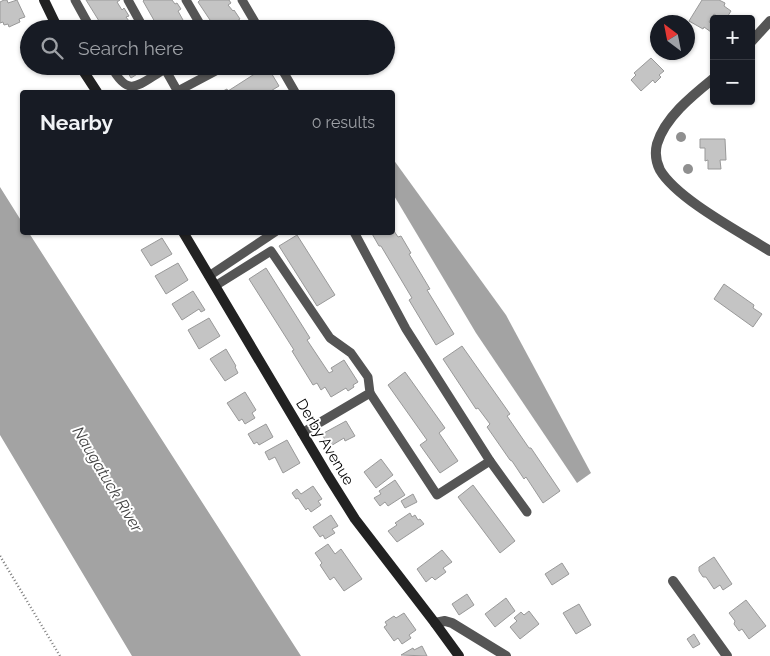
<!DOCTYPE html>
<meta charset="utf-8">
<style>
body{margin:0;font-family:Raleway,sans-serif;background:#242831;color:#f1f3f6}
.controls{position:absolute;right:15px;top:15px;display:grid;overflow:hidden;border-radius:5px;box-shadow:0 1px 4px #0004}
.controls button{width:45px;height:45px;display:grid;place-items:center;padding:0;border:0;border-bottom:1px solid #363941;background:#171b24;color:#f1f3f6;font:25px sans-serif}
.compass{position:absolute;left:650px;top:15px;width:45px;height:45px;border-radius:50%;background:#171b24;box-shadow:0 1px 4px #0004;rotate:328deg}
.list{margin:0;padding:0;list-style:none}
h2{display:flex;justify-content:space-between;align-items:center;height:65px;margin:0;padding:0 20px;font-size:21px}
h2 small{font-size:16px;font-weight:400;color:#9ea1a6}
.icon{flex:none;width:28px;height:28px;fill:none;stroke:currentColor;stroke-width:2;stroke-linecap:round;stroke-linejoin:round}
.map{position:relative;flex:none;width:770px;height:656px;overflow:hidden}
.search{position:absolute;background:#171b24;box-shadow:0 1px 4px #0004;left:20px;top:20px;width:375px;height:55px;display:flex;align-items:center;gap:12px;box-sizing:border-box;padding:0 18px;border-radius:28px;color:#9ea1a6;font-size:19px}
.panel{position:absolute;background:#171b24;box-shadow:0 1px 4px #0004;left:20px;top:90px;width:375px;height:145px;border-radius:5px}
.map>svg:first-child{display:block}
</style>
<div class="map">
<svg width="770" height="656" viewBox="0 0 770 656">
<rect width="100%" height="100%" fill="#fff"/>
<g fill="#a3a3a3">
<path d="M393 159 506 315 591 473 577 483 476 333 393 194Z"/>
<path d="M0 187 22 222V232L29 233 301 656H132L0 435Z"/>
</g>
<g fill="#c4c4c4" stroke="#999">
<path d="M4 0H7L8 3 17 0 25 17 19 19 20 22 9 27 8 24 4 25 3 22 0 23V2Z"/>
<path d="M86 0H120L117 2 122 10 124 8 129 16 126 17 135 29H104Z"/>
<path d="M144 0H172L175 4 177 3 181 9 178 11 188 29H159L143 1Z"/>
<path d="M200 0H229L231 3 228 5 233 11 234 10 240 19 237 21 244 29H216L198 2Z"/>
<path d="M702 0H719L725 3 724 6 731 11 726 19H722L714 14 709 22 714 25 711 32 704 27 703 29 689 21Z"/>
<path d="M651 58 664 71 659 75 661 77 655 83 653 80 641 91 631 80 636 75 634 73Z"/>
<path d="M124 66H150L131 78Z"/>
<path d="M179 66H194L183 73Z"/>
<path d="M267 66 279 86 269 92H221L227 89 228 91Z"/>
<path d="M700 139H725L726 160H720L721 169H708V160L705 161V148H700Z"/>
<path d="M392 228 398 237 401 236 411 253 409 254 430 289 427 290 454 334 436 345 409 300 412 298 381 246H379L371 232H392Z"/>
<path d="M297 235 335 295 317 306 279 246Z"/>
<path d="M162 238 172 254 151 266 141 250Z"/>
<path d="M178 263 188 280 166 294 155 276Z"/>
<path d="M266 268 310 338 307 340 329 373 333 371 331 368 344 360 358 382 353 385 354 387 348 391 346 388 331 397 325 387 321 390 317 383 313 385 292 351 294 350 249 279Z"/>
<path d="M724 284 754 305 753 308 762 314 753 327 714 299Z"/>
<path d="M193 291 205 310 201 312 199 309 182 320 172 304Z"/>
<path d="M209 318 220 336 199 349 188 330Z"/>
<path d="M462 346 510 414 507 416 529 448H531L560 491 543 503 526 477 524 479 512 461 510 460 487 427 490 424 478 408 476 409 443 359Z"/>
<path d="M226 349 236 366 235 367 238 373 225 381 210 359Z"/>
<path d="M405 372 445 428 439 433 458 461 440 473 420 445 427 440 388 385Z"/>
<path d="M245 392 256 410 252 413 255 418 245 424 242 419 239 421 227 403Z"/>
<path d="M346 421 355 436 345 441 344 438 329 447 322 434Z"/>
<path d="M266 424 273 437 259 445 257 442 254 444 248 434Z"/>
<path d="M287 440 300 463 283 473 275 457 269 460 265 452Z"/>
<path d="M381 459 393 475 376 488 364 472Z"/>
<path d="M395 480 405 495 388 506 385 502 380 506 374 498 381 494 379 491Z"/>
<path d="M473 485 515 541 500 553 458 497Z"/>
<path d="M313 486 322 499 318 501 321 505 311 512 308 508 306 510 298 498 296 499 292 493 297 489 301 494Z"/>
<path d="M413 494 417 502 405 508 401 501Z"/>
<path d="M410 513 412 517 415 515 418 520 420 519 424 524 397 542 388 531 397 525 395 523Z"/>
<path d="M331 515 338 526 332 529 335 533 325 539 323 535 320 537 313 527Z"/>
<path d="M328 544 335 554 341 549 362 579 344 591 334 577 330 580 320 565 322 563 315 553Z"/>
<path d="M442 550 452 562 443 568 446 572 435 580 432 577 426 582 417 569Z"/>
<path d="M714 557 732 584 723 590 720 585 714 589 706 577H703L699 571V567Z"/>
<path d="M562 563 569 574 552 585 545 574Z"/>
<path d="M467 594 474 605 459 615 452 604Z"/>
<path d="M506 598 515 611 495 627 485 614Z"/>
<path d="M746 600 766 626 749 639 742 629 739 631 734 624 735 621 729 613Z"/>
<path d="M579 604 591 625 576 634 563 613Z"/>
<path d="M529 611 539 624 520 639 510 627 517 621 514 618 521 612 524 615Z"/>
<path d="M404 613 416 630 409 635 411 638 402 644 398 638 394 641 384 627 387 625 385 622 394 616 396 618Z"/>
<path d="M694 634 700 644 693 648 687 639Z"/>
<path d="M422 646 427 656 401 655 413 648 414 650Z"/>
</g>
<g fill="none" stroke-linecap="round" stroke-linejoin="round">
<path stroke="#777" stroke-width="2.5" stroke-dasharray="1 2.5" stroke-linecap="butt" d="M0 556 60 656"/>
<g stroke="#555" stroke-width="9">
<path d="M75 0 91 29"/>
<path d="M128 0 144 29"/>
<path d="M186 0 203 29"/>
<path d="M242 0 259 29"/>
<path d="M111 66C129 100 139 84 165 69L178 92"/>
<path d="M280 66 295 92"/>
<path d="M176 92 225 66"/>
<path d="M354 232 406 329 490 461 437 495 370 393"/>
<path d="M209 276 275 232"/>
<path d="M215 286 271 251 330 338 351 353 368 377 370 393 302 433"/>
<path d="M490 461 527 512"/>
</g>
<g stroke="#555" stroke-width="10">
<path d="M751 42 770 21"/>
<path d="M714 78C693 95 665 117 657 144 655 152 656 162 660 170 677 199 740 232 770 251"/>
<path d="M673 581 727 656"/>
<path d="M435 623 445 621 452 623 506 656"/>
</g>
<g stroke="#222" stroke-width="10">
<path d="M44 0 58 29"/>
<path d="M80 66 97 92"/>
<path d="M183 232 328 476 355 519 435 623 459 656"/>
</g>
</g>
<g fill="#8f8f8f">
<circle cx="681" cy="137" r="5"/>
<circle cx="688" cy="169" r="5"/>
</g>
<g text-anchor="middle" stroke-width="4" stroke-linejoin="round" paint-order="stroke">
<g font-size="15" fill="#000" stroke="#fff">
<text transform="translate(325 442) rotate(59)" y="5">Derby Avenue</text>
</g>
<g font-size="16" font-style="italic" fill="#444" stroke="#fff">
<text transform="translate(108 479) rotate(59)" y="6">Naugatuck River</text>
</g>
</g>
</svg>
<div class="controls">
<button>+</button>
<button>−</button>
</div>
<svg class="compass" viewBox="-18 -18 36 36"><path d="M0-13l5 13h-10z" fill="#e53935"/><path d="M0 13l5-13h-10z" fill="#9ea1a6"/></svg>
<div class="search"><svg class="icon" aria-label="search" viewBox="0 0 24 24"><circle cx="10" cy="10" r="6"/><path d="M15 15l6 6"/></svg>Search here</div>
<section class="panel">
<h2>Nearby<small>0 results</small></h2>
<ul class="list">
</ul>
</section>
</div>
